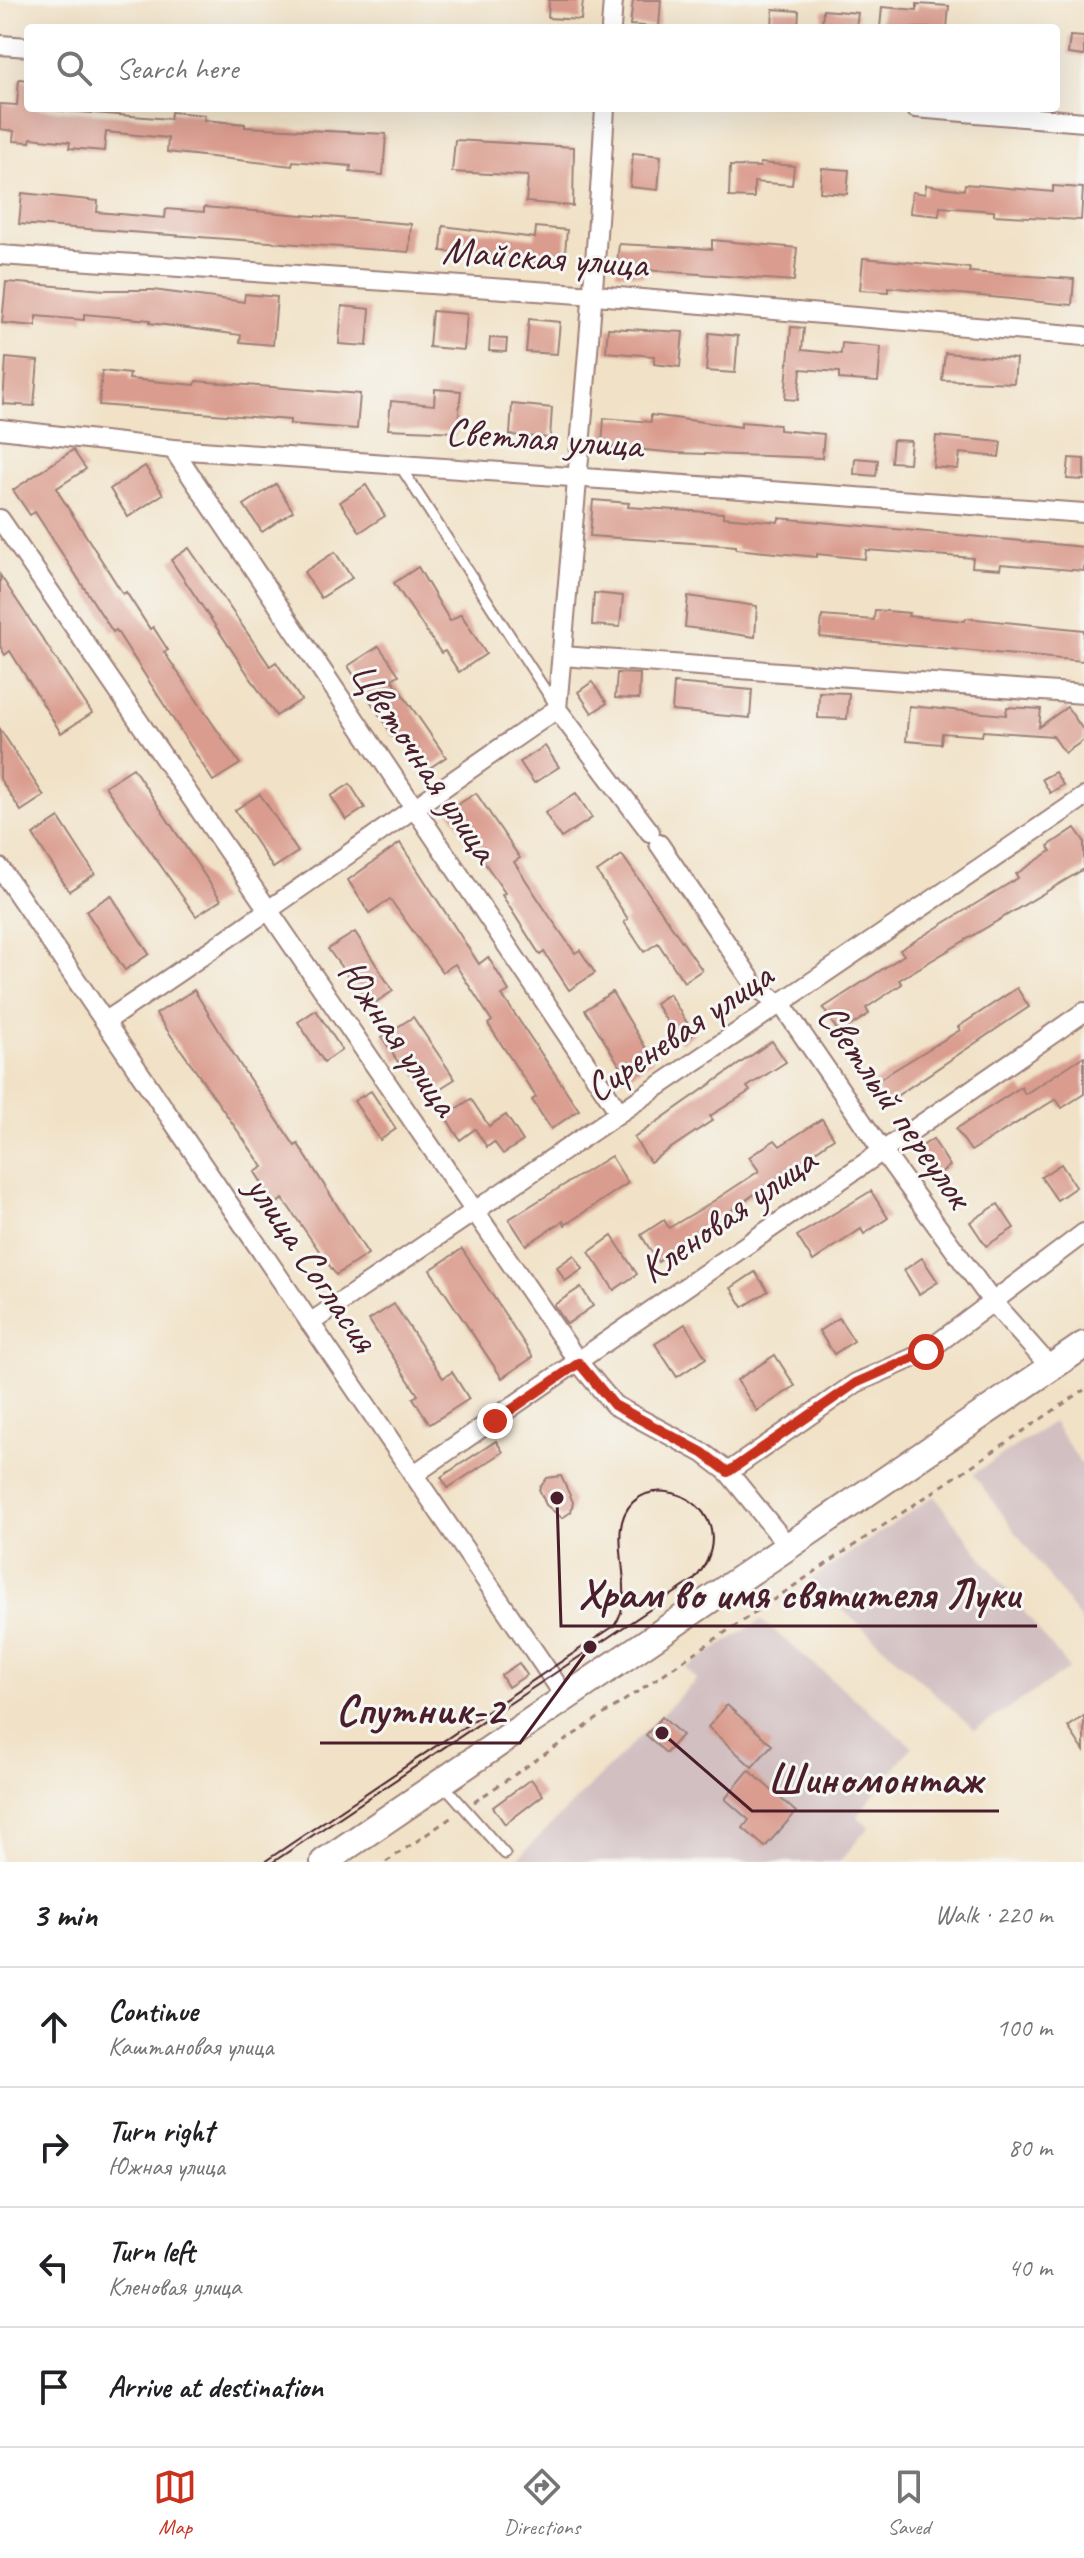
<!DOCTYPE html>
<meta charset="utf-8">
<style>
body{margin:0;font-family:Caveat,sans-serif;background:#f6f6f6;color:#202124}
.stop{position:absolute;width:24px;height:24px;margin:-18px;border:6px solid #c8321e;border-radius:50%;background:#fff}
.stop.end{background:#c8321e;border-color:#fff;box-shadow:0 2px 8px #0008}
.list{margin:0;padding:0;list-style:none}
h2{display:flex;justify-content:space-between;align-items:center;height:104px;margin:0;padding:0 32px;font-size:34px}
h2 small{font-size:26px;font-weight:400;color:#757577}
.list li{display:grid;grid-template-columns:52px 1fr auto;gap:24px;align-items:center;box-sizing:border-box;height:120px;padding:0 32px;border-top:2px solid #e0e0e0}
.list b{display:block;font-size:30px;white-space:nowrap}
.list p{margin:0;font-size:26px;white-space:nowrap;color:#757577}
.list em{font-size:26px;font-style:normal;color:#757577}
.icon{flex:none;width:44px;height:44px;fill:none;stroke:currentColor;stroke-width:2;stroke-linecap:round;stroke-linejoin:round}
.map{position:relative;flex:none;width:1084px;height:1862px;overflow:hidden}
.search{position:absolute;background:#fff;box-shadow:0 8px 32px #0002;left:24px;right:24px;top:24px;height:88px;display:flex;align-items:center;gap:20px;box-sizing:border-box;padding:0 28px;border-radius:8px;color:#757577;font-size:30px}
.sheet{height:584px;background:#fff}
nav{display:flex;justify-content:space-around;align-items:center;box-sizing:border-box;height:112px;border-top:2px solid #e0e0e0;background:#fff;font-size:22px;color:#757577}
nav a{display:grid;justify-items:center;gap:4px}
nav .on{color:#c8321e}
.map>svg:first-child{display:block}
</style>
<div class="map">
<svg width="1084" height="1862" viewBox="0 0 1084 1862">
<rect width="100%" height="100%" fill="#f6f6f2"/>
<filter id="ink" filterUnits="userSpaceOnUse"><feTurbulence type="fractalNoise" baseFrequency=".0125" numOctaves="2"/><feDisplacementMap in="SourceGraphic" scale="16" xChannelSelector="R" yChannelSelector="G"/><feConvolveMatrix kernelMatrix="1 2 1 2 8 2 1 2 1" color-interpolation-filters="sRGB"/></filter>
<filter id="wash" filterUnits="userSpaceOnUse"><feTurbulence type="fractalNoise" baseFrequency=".006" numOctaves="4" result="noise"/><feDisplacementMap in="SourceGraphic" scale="32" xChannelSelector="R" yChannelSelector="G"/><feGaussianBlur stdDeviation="1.8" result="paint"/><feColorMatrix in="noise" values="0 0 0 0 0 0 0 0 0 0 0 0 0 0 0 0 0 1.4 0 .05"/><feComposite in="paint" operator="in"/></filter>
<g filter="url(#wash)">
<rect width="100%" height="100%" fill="#f1e2c7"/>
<g fill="#d2bfc1">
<path d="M1053 1422 1084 1468V1625L973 1474Z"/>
<path d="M934 1496 1069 1669 975 1730 810 1580Z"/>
<path d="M761 1620 912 1746 857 1816 869 1827 839 1862H514L697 1679 686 1668Z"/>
</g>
<g id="blocks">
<g fill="#da9c8e">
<path d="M549 0H583L581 20 548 18Z"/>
<path d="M633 0H661L659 27 630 25Z"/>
<path d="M917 4 949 6 947 28H880L882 7 917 10Z"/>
<path d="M773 9 799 11 798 28H772Z"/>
<path d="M823 10 858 13 856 28H822Z"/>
<path d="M1070 36 1084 37V56L1068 54Z"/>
<path d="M19 79 28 80V108L170 119 171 112 205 115 204 120 245 124V127L386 134 383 175 350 172 351 166 293 161 292 166 167 152 168 138 106 132 104 151 69 148 70 142 31 138 30 142 13 141 14 131 0 129V104L17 105Z"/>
<path d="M455 140 574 147 573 206 526 202 528 176 452 172Z"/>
<path d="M633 153 661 156 658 190 630 187Z"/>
<path d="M760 163 794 166 792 185 754 182V198L729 197 730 166 760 167Z"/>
<path d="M822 168 849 170 847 194 820 192Z"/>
<path d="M965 184 1053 192V186L1083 188 1081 220 994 215V211L940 207 939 216 910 213 912 192 925 194 926 185 964 190Z"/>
<path d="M22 193 98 201 97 212 165 218 166 209 204 212V207L411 224 409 252 19 224Z"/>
<path d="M443 226 535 238 536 227 567 230 564 263 441 251Z"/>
<path d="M712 240 797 248 794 281 645 270 644 276 616 273 619 244 712 249Z"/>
<path d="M863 258 970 268 969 272 1074 279 1072 305 888 287V292L860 290Z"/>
<path d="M6 282 105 290H153L244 302 245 294 277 297 273 345 240 342 241 335 150 323V320L84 314V320L36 316V326L2 323Z"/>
<path d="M342 306 370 309 367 346 339 344Z"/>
<path d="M432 311 467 314 464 350 429 347Z"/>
<path d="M529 319 560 322 557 354 526 352Z"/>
<path d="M791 327 804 328 802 350 841 354 842 343 881 347 878 382 839 379V372L801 369 798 400 785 399Z"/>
<path d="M608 328 683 332 680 367 654 364V356L606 352Z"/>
<path d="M709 333 738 336 735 373 706 371Z"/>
<path d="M490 338 507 339 506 352 489 351Z"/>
<path d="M945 353 1016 359 1014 383 942 380Z"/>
<path d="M6 358 38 361 34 406 3 404Z"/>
<path d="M102 371 130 374 129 379 195 385 196 381 360 394 357 429 290 424V420L99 405Z"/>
<path d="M435 389 461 391 457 432 388 429 391 401 434 405Z"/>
<path d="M512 404 552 408 550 438 510 435Z"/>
<path d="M651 415 741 427V422L779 425V430L824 434 822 458 677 453 602 446 604 418 651 422Z"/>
<path d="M936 436 1001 442 999 457 960 453 958 469 933 467Z"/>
<path d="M893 440 911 441 909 463 891 462Z"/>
<path d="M73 450 86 469 57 488 60 495 123 594 126 592 150 629 153 627 168 650 164 652 240 764 213 781 116 630 113 632 35 512 30 515 13 490Z"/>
<path d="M855 458 878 460 876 476 854 474Z"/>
<path d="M1069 458 1084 459V480L1067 479Z"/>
<path d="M145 466 163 494 128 517 110 489Z"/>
<path d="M276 484 293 511 262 532 244 505Z"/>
<path d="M366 485 385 516 360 532 340 502Z"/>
<path d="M593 500 629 503 628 507 723 513V517L778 522 779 518 1084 547V571L1001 564 1000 569 972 567 973 558 909 553 866 550 865 559 817 554V557L736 549V546L590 536Z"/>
<path d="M189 548 270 666 276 662 301 700 276 716 171 560Z"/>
<path d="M335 552 352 578 321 598 304 572Z"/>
<path d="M418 567 450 621 461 614 486 654 459 672 445 651 441 653 394 583Z"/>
<path d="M0 575 92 713 61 733 10 651 5 655 0 646Z"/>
<path d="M594 593 623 596 620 627 592 625Z"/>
<path d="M688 596 757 606 755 637 685 627Z"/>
<path d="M875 610 909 613 908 616 965 621 966 618 1084 630 1083 661 820 637 822 616 874 620Z"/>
<path d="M379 646 399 675 392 679 446 757 425 771 401 734 394 738 348 666Z"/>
<path d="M617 673 640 674 639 699 615 698Z"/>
<path d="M592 682 607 703 592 713 578 692Z"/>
<path d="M674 683 752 690 750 718 672 711Z"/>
<path d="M819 692 849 693 847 719 818 718Z"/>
<path d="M909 706 1006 715 1007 707 1041 709 1039 727 1067 707 1084 731V740L1065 753 1053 736 983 731 982 736 942 733 941 744 906 741Z"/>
<path d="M0 729 44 796 21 811 0 779Z"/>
<path d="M545 746 559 767 534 783 520 762Z"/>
<path d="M133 768 221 900 196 916 105 786Z"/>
<path d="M1055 772 1063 785 1050 793 1042 779Z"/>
<path d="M350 784 365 808 346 820 331 796Z"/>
<path d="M476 793 520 858 514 862 550 917 575 953 580 950 595 973 569 990 544 952 540 955 502 895 505 893 449 810Z"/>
<path d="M576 793 592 818 561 838 545 813Z"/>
<path d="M260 794 298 852 273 868 235 810Z"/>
<path d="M59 818 95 874 69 891 33 835Z"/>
<path d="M1075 828 1084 841V869L899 980 902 984 866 1008 869 1014 839 1033 823 1008 904 955 900 950 1018 878 1016 874 1051 851 1048 846Z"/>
<path d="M400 843 479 964 488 957 509 991 502 995 579 1110 551 1129 532 1100 536 1097 488 1024 492 1021 455 964 442 972 390 899 369 913 348 880Z"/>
<path d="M622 855 702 970 684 982 658 943 644 952 624 922 628 919 597 872Z"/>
<path d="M111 895 149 954 125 970 86 911Z"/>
<path d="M355 932 393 991 370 1006 328 949Z"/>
<path d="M1017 988 1029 1007 886 1103 873 1083 960 1030 958 1027Z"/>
<path d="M194 990 244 1071 295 1146 298 1144 368 1254 336 1275 283 1199 275 1204 255 1172 263 1167 156 1014Z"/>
<path d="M612 992 653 1060 627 1077 585 1010Z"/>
<path d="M669 994 694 1034 681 1043 655 1003Z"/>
<path d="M316 1010 342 1050 324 1062 298 1022Z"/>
<path d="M413 1017 455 1079 430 1095 405 1057 398 1062 382 1037Z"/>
<path d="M772 1041 786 1062 747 1087 750 1091 710 1116 713 1120 650 1162 634 1138Z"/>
<path d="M1084 1056V1094L1062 1108 1056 1099 971 1151 956 1129 1021 1087 1025 1094Z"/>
<path d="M371 1091 396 1129 380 1140 354 1101Z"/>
<path d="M471 1099 489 1126 506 1115 523 1141 503 1154 494 1142 487 1147 475 1129 460 1140 445 1116Z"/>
<path d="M822 1119 834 1138 658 1262 641 1235 664 1220 669 1228 709 1204 759 1171 749 1157 775 1140 780 1146Z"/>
<path d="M933 1139 950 1166 931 1179 913 1152Z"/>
<path d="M611 1156 628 1183 565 1225 563 1221 526 1245 509 1219Z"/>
<path d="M1061 1164 1076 1187 1057 1200 1041 1177Z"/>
<path d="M871 1191 888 1218 864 1234 861 1229 813 1261 797 1236Z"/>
<path d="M998 1204 1014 1228 986 1246 970 1222Z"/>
<path d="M612 1236 637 1274 614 1290 589 1252Z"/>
<path d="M462 1249 533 1357 502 1378 430 1270Z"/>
<path d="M574 1255 583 1269 565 1281 557 1267Z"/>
<path d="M922 1258 938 1282 919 1294 904 1270Z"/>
<path d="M755 1272 768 1291 743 1307 731 1288Z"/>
<path d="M581 1287 593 1306 567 1324 554 1305Z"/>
<path d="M394 1304 443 1378 452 1372 469 1399 430 1424 413 1398 418 1395 369 1320Z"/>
<path d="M839 1318 854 1341 834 1354 819 1331Z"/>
<path d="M685 1324 706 1358 677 1377 655 1344Z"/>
<path d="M775 1355 795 1386 757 1411 737 1380Z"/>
<path d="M496 1441 503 1452 448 1488 441 1477Z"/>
<path d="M561 1476 573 1502 571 1512 562 1518 546 1505 539 1489 547 1478Z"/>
<path d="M519 1663 527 1675 508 1687 501 1675Z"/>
<path d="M727 1705 772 1745 752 1767 708 1727Z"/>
<path d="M1084 1716V1751L1068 1727Z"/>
<path d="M662 1717 682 1735 666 1753 646 1735Z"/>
<path d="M749 1770 796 1812 765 1847 743 1828 749 1820 725 1799Z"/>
<path d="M531 1779 543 1795 505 1824 493 1807Z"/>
</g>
</g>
</g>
<g filter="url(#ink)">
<use href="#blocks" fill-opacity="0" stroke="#9e8079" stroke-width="2"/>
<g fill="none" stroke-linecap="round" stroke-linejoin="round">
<g stroke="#9e8079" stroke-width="13">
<g id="lane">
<path d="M400 466 555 705"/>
<path d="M444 1785 505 1854"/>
</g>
</g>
<g stroke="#9e8079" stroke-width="22">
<g id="street">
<path d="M611 28 613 0"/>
<path d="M0 45 28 47"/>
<path d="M605 108C594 309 574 509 557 709L650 832"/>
<path d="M915 108 1084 122"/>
<path d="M0 255 595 295 1084 336"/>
<path d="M0 429 173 449 1084 513"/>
<path d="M173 449 619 1112"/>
<path d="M0 519 579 1363 614 1405 703 1453 728 1472 788 1546"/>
<path d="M562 656 1084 694"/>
<path d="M659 844 756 987 782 1005 881 1149 991 1300 1051 1368"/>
<path d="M0 868 566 1698"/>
<path d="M106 1021C258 920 406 812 557 709"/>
<path d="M310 1323C568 1148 827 974 1084 797"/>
<path d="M728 1472 856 1383 926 1352 1084 1233"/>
<path d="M413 1475 1084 1012"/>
</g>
</g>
<g stroke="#9e8079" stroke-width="30">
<path id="secondary" d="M324 1862 1084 1345"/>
</g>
<g stroke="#9e8079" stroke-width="3" stroke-dasharray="6 6" stroke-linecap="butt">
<path d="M474 1802 1084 1390"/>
<path d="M386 1862 455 1815"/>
</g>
<use href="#lane" stroke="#fff" stroke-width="9"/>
<use href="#street" stroke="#fff" stroke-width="18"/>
<use href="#secondary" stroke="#fff" stroke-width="26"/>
<path stroke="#4a1f2b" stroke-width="2" d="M264 1862 614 1626C641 1590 602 1532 633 1502 669 1469 747 1519 694 1580L273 1862"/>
</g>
</g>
<g fill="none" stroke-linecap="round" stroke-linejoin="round" filter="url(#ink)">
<path stroke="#c8321e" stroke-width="10" d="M495 1421 579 1363 614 1405 703 1453 728 1472 856 1383 926 1352"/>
</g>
<g text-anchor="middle" stroke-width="6" stroke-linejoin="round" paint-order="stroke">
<g font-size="40" fill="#4a1f2b" stroke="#f6f6f2">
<text transform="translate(545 256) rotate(4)" y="14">Майская улица</text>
<text transform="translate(544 437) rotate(4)" y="14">Светлая улица</text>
<text transform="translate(425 761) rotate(56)" y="14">Цветочная улица</text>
<text transform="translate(678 1031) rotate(-34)" y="14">Сиреневая улица</text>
<text transform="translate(399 1037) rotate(55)" y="14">Южная улица</text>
<text transform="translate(896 1105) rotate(55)" y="14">Светлый переулок</text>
<text transform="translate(727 1214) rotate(-35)" y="14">Кленовая улица</text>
<text transform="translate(313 1263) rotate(56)" y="14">улица Согласия</text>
</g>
</g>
<path fill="none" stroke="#4a1f2b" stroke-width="3" d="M557 1498L561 1626H1037M590 1647L520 1743H320M662 1733L752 1811H999"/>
<g fill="#4a1f2b" stroke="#f6f6f2" stroke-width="3">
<circle cx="557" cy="1498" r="8"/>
<circle cx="590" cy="1647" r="8"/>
<circle cx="662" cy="1733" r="8"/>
</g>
<g font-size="42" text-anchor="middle" font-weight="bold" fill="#4a1f2b" stroke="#f6f6f2" stroke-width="6" stroke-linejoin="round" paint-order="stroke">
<text x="799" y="1608">Храм во имя святителя Луки</text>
<text x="420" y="1724">Спутник-2</text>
<text x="875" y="1793">Шиномонтаж</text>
</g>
</svg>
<div class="stop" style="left:926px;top:1352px"></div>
<div class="stop end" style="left:495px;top:1421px"></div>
<div class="search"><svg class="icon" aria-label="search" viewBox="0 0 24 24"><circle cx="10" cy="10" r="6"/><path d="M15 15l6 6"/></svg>Search here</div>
</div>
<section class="sheet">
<h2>3 min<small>Walk · 220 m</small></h2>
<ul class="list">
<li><svg class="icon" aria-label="ahead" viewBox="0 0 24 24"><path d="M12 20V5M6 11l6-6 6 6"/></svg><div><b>Continue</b><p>Каштановая улица</p></div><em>100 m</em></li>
<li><svg class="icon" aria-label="right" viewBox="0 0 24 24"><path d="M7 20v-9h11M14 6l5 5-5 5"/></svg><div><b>Turn right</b><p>Южная улица</p></div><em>80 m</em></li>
<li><svg class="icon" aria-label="left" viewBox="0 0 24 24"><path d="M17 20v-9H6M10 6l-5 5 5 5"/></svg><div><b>Turn left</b><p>Кленовая улица</p></div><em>40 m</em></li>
<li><svg class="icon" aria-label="arrive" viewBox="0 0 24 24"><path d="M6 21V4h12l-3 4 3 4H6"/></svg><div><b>Arrive at destination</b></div></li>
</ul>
</section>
<nav>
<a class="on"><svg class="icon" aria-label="map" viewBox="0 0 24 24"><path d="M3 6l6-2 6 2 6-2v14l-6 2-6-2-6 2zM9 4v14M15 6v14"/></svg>Map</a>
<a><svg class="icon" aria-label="directions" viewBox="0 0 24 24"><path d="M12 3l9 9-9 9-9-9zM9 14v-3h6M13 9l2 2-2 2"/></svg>Directions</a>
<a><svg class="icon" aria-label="saved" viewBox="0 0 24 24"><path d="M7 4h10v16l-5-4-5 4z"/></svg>Saved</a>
</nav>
